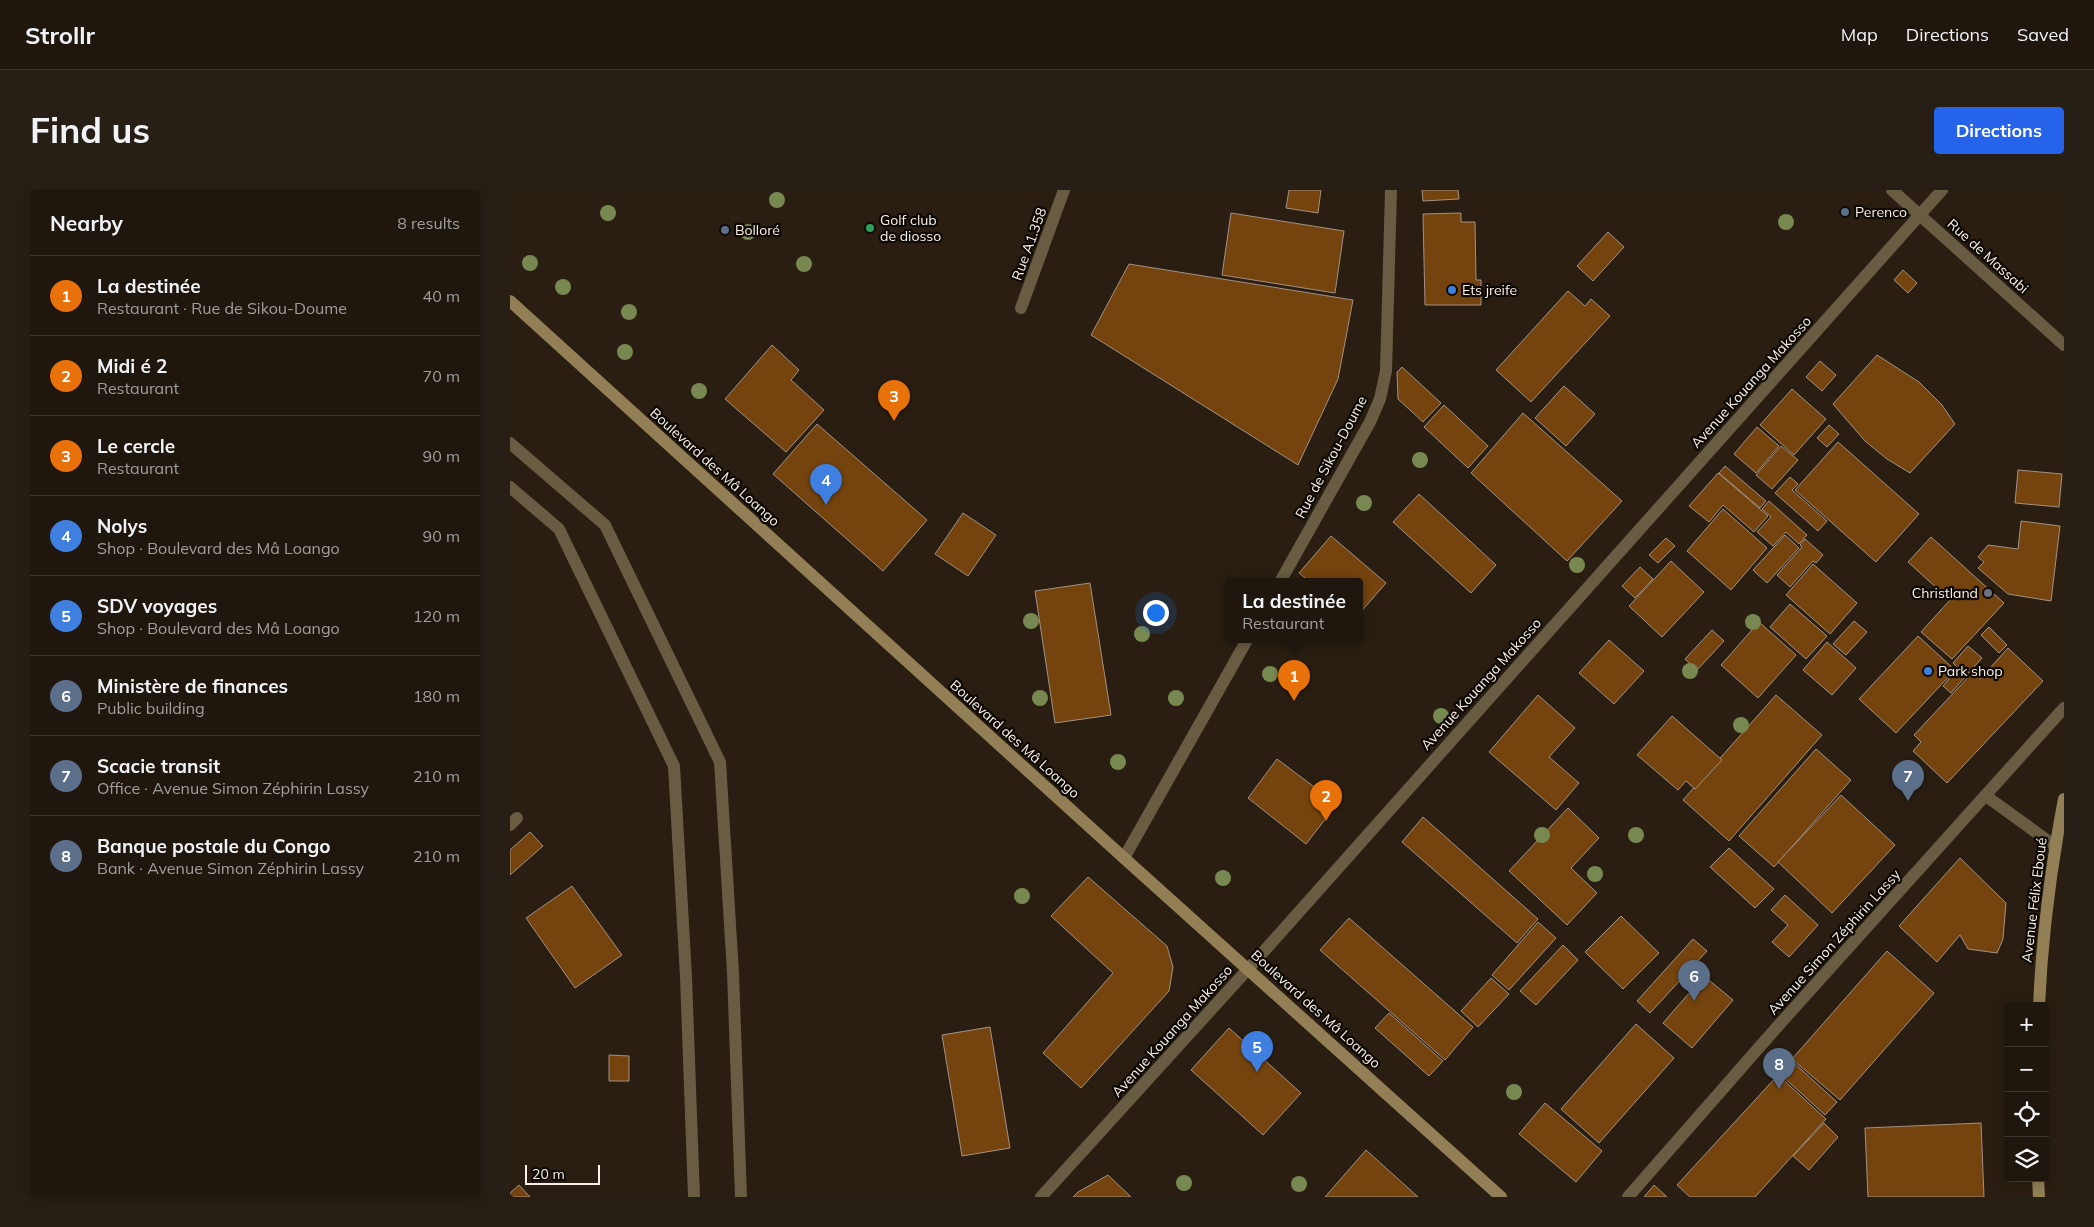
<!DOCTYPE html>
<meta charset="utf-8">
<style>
body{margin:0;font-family:Mulish,sans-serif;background:#271f16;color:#f1f3f6}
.controls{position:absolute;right:15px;bottom:15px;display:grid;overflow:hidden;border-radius:5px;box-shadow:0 2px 12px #0003}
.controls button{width:45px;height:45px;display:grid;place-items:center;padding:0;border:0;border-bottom:1px solid #3c352e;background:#1f160d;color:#f1f3f6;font:25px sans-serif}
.scale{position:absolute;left:15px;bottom:12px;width:75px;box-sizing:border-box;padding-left:5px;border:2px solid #faf2ea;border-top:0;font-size:14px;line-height:18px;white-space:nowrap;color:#faf2ea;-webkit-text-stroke:4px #0e0905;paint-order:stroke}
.you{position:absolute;left:645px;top:422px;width:18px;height:18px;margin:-12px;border:4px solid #fff;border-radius:50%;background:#1a73e8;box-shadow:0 0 0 8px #1a73e833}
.badge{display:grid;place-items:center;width:32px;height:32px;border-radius:50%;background:#2563eb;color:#fff;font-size:16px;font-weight:700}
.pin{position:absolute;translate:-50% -41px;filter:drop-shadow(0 1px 2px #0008)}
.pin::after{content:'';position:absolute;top:26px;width:18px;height:15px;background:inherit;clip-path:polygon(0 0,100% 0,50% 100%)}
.popup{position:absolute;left:715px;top:388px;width:138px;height:65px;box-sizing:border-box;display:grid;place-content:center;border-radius:5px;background:#1f160d;filter:drop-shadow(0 1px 4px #0005);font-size:16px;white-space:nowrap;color:#a19f9d}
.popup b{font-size:19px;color:#f1f3f6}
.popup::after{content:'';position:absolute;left:50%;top:100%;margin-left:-10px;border:10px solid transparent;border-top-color:#1f160d}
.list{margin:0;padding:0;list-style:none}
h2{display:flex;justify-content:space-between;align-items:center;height:65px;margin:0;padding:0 20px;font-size:21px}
h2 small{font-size:16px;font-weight:400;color:#a19f9d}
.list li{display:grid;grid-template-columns:32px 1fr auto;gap:15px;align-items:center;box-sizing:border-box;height:80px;padding:0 20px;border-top:1px solid #3c352e}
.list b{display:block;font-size:19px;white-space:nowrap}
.list p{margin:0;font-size:16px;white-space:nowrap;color:#a19f9d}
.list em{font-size:16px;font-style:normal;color:#a19f9d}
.icon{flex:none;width:28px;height:28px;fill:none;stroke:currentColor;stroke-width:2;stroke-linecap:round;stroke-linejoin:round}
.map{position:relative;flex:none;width:1554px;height:1007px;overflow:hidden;border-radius:5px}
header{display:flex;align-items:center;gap:30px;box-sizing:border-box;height:70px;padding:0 25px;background:#1f160d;border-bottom:1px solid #3c352e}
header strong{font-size:24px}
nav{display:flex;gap:28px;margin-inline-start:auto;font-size:18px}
.intro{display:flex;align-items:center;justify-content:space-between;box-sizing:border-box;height:120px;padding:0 30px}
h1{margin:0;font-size:35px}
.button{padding:12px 22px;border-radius:5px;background:#2563eb;color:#fff;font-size:18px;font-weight:700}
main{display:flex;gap:30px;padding:0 30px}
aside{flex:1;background:#1f160d;border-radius:5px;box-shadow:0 2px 12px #0003}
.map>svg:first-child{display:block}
</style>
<header>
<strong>Strollr</strong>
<nav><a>Map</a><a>Directions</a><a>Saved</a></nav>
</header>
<div class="intro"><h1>Find us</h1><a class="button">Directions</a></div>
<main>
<aside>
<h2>Nearby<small>8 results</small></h2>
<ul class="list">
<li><span class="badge" style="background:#e8710a">1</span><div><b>La destinée</b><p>Restaurant · Rue de Sikou-Doume</p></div><em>40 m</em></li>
<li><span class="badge" style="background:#e8710a">2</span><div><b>Midi é 2</b><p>Restaurant</p></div><em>70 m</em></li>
<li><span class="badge" style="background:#e8710a">3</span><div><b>Le cercle</b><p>Restaurant</p></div><em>90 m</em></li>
<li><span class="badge" style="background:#3f7fe0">4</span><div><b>Nolys</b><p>Shop · Boulevard des Mâ Loango</p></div><em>90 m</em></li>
<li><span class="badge" style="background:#3f7fe0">5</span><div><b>SDV voyages</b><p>Shop · Boulevard des Mâ Loango</p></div><em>120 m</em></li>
<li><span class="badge" style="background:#5c6f8a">6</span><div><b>Ministère de finances</b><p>Public building</p></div><em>180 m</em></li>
<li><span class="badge" style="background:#5c6f8a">7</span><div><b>Scacie transit</b><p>Office · Avenue Simon Zéphirin Lassy</p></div><em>210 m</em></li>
<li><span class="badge" style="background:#5c6f8a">8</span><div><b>Banque postale du Congo</b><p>Bank · Avenue Simon Zéphirin Lassy</p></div><em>210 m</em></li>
</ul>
</aside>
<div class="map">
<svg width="1554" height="1007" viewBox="0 0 1554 1007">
<rect width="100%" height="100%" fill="#291e11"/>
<g fill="#75440e" stroke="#a29184">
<path d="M779 0H811L808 23 776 18Z"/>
<path d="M912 0H948L949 9 913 11Z"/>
<path d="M721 23 834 41 825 103 712 85Z"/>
<path d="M951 23V32H965L966 90H971V115H915L913 24Z"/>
<path d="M1098 42 1114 57 1083 91 1067 76Z"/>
<path d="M619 74 843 110 828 189 788 275 581 145Z"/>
<path d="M1393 80 1407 93 1398 103 1384 90Z"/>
<path d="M1058 101 1075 116 1081 109 1100 126 1021 212 986 180Z"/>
<path d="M262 155 289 180 281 190 314 220 276 262 215 209Z"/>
<path d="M1367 165 1409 192 1432 215 1445 234 1400 283 1377 269 1355 251 1323 214Z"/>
<path d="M1310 171 1326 185 1312 201 1296 187Z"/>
<path d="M892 177 931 213 913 232 888 209 887 182Z"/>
<path d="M1054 196 1085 224 1056 256 1025 228Z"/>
<path d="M1282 199 1316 229 1284 265 1250 235Z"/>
<path d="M934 215 978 256 958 278 914 237Z"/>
<path d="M1013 223 1112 311 1057 371 961 283Z"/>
<path d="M307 234 417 330 373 381 263 284Z"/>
<path d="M1319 235 1329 244 1317 257 1307 248Z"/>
<path d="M1247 237 1269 256 1246 283 1224 264Z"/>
<path d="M1328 252 1409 324 1366 372 1285 300Z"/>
<path d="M1271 256 1288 270 1262 299 1246 285Z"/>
<path d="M1215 276 1256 311 1250 318 1209 283Z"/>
<path d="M1508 280 1552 284 1549 317 1505 313Z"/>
<path d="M1208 283 1258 326 1244 342 1213 315 1199 332 1179 316Z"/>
<path d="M1280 287 1288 294 1282 300 1317 331 1308 341 1265 303Z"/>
<path d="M909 304 986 375 961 403 883 332Z"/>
<path d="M1259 311 1297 345 1289 354 1276 342 1263 356 1247 342 1261 327 1252 319Z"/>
<path d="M1213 319 1257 358 1221 400 1177 361Z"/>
<path d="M453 323 486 345 458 386 425 364Z"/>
<path d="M1511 331 1550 336 1541 411 1498 404 1468 378 1474 372 1468 367 1478 355 1508 359Z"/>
<path d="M1275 345 1289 358 1257 393 1243 380Z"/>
<path d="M821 346 876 393 849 424V392H800L789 383Z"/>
<path d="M1421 347 1494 413 1442 469 1411 442 1440 410 1398 372Z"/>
<path d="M1156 348 1165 356 1148 373 1139 365Z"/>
<path d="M1295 349 1313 365 1306 373 1303 371 1280 397 1267 385 1292 357 1290 355Z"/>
<path d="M1161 371 1194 402 1152 447 1119 416Z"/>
<path d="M1303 374 1347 413 1320 444 1276 405Z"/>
<path d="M1130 377 1143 389 1125 408 1112 396Z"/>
<path d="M580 393 601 525 545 533 525 401Z"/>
<path d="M1280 414 1317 446 1296 469 1260 437Z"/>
<path d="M1344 431 1357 442 1336 465 1323 454Z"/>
<path d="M1249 432 1286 465 1248 508 1211 475Z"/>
<path d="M1479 437 1497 455 1489 463 1471 445Z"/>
<path d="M1202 440 1214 451 1187 480 1175 469Z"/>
<path d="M1408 446 1445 480 1386 543 1349 509Z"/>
<path d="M1099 450 1134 481 1104 514 1069 483Z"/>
<path d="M1317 452 1346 478 1322 505 1293 480Z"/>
<path d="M1458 456 1472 468 1441 503 1433 496 1448 478 1443 473Z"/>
<path d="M1498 458 1533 491 1437 593 1403 561 1411 552 1404 545 1463 482 1470 489Z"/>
<path d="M1028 505 1065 538 1039 567 1069 593 1046 620 979 562Z"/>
<path d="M1266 505 1312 545 1219 651 1173 610Z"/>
<path d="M1162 526 1212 570 1185 599 1176 591 1168 600 1127 565Z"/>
<path d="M1306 559 1341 590 1264 677 1229 646Z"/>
<path d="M767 569 827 614 796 654 738 608Z"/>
<path d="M1331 605 1385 655 1322 723 1268 672Z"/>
<path d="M1058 618 1089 648 1061 678 1087 703 1057 735 999 681Z"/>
<path d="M913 627 1028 729 1007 753 892 652Z"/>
<path d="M20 642 33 656 0 685V660Z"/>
<path d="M1219 658 1264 699 1245 718 1200 677Z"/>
<path d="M1450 668 1496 713 1493 749 1487 763 1458 759 1450 745 1427 772 1389 736Z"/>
<path d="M578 687 657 756 663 777 659 801 571 898 533 863 603 783 541 726Z"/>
<path d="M62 696 112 765 65 798 16 728Z"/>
<path d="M1275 705 1308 735 1279 767 1262 752 1278 735 1261 720Z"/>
<path d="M1111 726 1149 763 1113 799 1075 762Z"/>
<path d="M839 728 963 837 935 870 810 760Z"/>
<path d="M1028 732 1046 748 999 800 982 785Z"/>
<path d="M1183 749 1197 761 1140 823 1127 811Z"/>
<path d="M1053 755 1068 770 1026 815 1010 801Z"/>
<path d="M1377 761 1424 803 1330 910 1282 869Z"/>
<path d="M1194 786 1223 810 1182 858 1153 833Z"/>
<path d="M981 788 999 804 968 837 951 821Z"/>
<path d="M879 823 933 871 919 886 865 838Z"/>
<path d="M1126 834 1164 868 1089 953 1051 919Z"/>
<path d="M480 837 500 958 452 966 432 845Z"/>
<path d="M719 838 791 903 753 945 681 880Z"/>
<path d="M99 865 119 866V891H99Z"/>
<path d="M1282 871 1327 912 1315 925 1270 884Z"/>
<path d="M1268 885 1316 929 1245 1007H1180L1167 995Z"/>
<path d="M1035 913 1092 961 1066 992 1009 944Z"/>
<path d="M1314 933 1328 947 1299 980 1283 966Z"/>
<path d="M1471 933 1474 1007H1358L1355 938Z"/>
<path d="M856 960 908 1007H815Z"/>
<path d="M598 985 621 1007H563L568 1002Z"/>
<path d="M9 995 20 1007H0V1003Z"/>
<path d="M1144 995 1157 1007H1134Z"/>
</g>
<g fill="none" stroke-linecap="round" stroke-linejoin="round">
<g stroke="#685d43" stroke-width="12">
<path d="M0 253 95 335 210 572 223 783 231 1007"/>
<path d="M0 297 49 339 164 576 176 787 184 1007"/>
<path d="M0 635 7 628"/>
</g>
<g stroke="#685d43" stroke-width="12">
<path d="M1382 0 1554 155"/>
<path d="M511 118 554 0"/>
<path d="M770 392 860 232 870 209 876 181 881 0"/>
<path d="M1476 606 1545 656"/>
<path d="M614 668 737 450"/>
<path d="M531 1007 739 778 1432 0"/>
<path d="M1118 1007 1267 837 1554 518"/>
</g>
<g stroke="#927f55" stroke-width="12">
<path d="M0 111 614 668 991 1007"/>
<path d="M1529 816C1532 747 1541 677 1554 609"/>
<path d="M1528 988 1529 1007"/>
</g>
</g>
<g fill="#778851">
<circle cx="267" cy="10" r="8"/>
<circle cx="98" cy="23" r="8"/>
<circle cx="1276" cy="32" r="8"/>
<circle cx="238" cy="42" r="8"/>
<circle cx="20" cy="73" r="8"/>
<circle cx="294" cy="74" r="8"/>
<circle cx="53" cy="97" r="8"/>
<circle cx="119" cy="122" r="8"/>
<circle cx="115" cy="162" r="8"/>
<circle cx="189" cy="201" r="8"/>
<circle cx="910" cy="270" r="8"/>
<circle cx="854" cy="313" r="8"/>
<circle cx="1067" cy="375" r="8"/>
<circle cx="521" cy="431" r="8"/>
<circle cx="1243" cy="432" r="8"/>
<circle cx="632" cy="444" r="8"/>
<circle cx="1180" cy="481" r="8"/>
<circle cx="760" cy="484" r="8"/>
<circle cx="530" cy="508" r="8"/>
<circle cx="666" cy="508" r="8"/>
<circle cx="931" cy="526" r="8"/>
<circle cx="1231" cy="535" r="8"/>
<circle cx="608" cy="572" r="8"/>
<circle cx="1032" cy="645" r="8"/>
<circle cx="1126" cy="645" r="8"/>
<circle cx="1085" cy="684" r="8"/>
<circle cx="713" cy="688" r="8"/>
<circle cx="512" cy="706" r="8"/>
<circle cx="1004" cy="902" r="8"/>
<circle cx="674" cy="993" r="8"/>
<circle cx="789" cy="994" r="8"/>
</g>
<g fill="#5c6f8a" stroke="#0e0905" stroke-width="2">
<circle cx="1335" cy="22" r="5"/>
<circle cx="215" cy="40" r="5"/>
</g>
<circle fill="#2e9e5b" stroke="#0e0905" stroke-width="2" cx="360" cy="38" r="5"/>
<g fill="#3f7fe0" stroke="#0e0905" stroke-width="2">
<circle cx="942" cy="100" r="5"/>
<circle cx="1418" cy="481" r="5"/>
</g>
<circle fill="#6b7280" stroke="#0e0905" stroke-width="2" cx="1478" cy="403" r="5"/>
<g text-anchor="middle" stroke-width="4.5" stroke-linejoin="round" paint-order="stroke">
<g font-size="14" fill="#faf2ea" stroke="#0e0905" text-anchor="start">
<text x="1345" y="27">Perenco</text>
<text x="370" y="35">Golf club<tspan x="370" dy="16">de diosso</tspan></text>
<text x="225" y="45">Bolloré</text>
<text x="952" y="105">Ets jreife</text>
<text x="1468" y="408" text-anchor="end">Christland</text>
<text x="1428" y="486">Park shop</text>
</g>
<g font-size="14" fill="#faf2ea" stroke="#0e0905">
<text transform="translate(519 54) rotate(-70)" y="5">Rue A1.358</text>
<text transform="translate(1478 66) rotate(42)" y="5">Rue de Massabi</text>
<text transform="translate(1241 192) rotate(-48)" y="5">Avenue Kouanga Makosso</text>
<text transform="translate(821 267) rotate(-62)" y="5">Rue de Sikou-Doume</text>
<text transform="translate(205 277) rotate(42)" y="5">Boulevard des Mâ Loango</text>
<text transform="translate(971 494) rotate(-48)" y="5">Avenue Kouanga Makosso</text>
<text transform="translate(505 549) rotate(42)" y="5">Boulevard des Mâ Loango</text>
<text transform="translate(1524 710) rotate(-83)" y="5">Avenue Félix Eboué</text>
<text transform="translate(1324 752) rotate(-48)" y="5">Avenue Simon Zéphirin Lassy</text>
<text transform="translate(806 819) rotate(42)" y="5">Boulevard des Mâ Loango</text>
<text transform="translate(662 841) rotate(-48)" y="5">Avenue Kouanga Makosso</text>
</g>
</g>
</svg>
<div class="controls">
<button>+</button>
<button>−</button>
<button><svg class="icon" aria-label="locate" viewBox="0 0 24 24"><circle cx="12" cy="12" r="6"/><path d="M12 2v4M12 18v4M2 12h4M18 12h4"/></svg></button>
<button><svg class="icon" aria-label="layers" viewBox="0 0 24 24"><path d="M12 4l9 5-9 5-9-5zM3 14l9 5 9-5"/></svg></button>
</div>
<div class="scale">20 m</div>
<div class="you"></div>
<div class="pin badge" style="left:784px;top:511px;background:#e8710a">1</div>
<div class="popup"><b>La destinée</b>Restaurant</div>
<div class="pin badge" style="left:816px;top:631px;background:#e8710a">2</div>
<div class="pin badge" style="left:384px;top:231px;background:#e8710a">3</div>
<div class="pin badge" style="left:316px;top:315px;background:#3f7fe0">4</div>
<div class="pin badge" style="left:747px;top:882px;background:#3f7fe0">5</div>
<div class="pin badge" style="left:1184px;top:811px;background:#5c6f8a">6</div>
<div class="pin badge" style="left:1398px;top:611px;background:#5c6f8a">7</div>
<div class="pin badge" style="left:1269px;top:899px;background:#5c6f8a">8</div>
</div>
</main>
